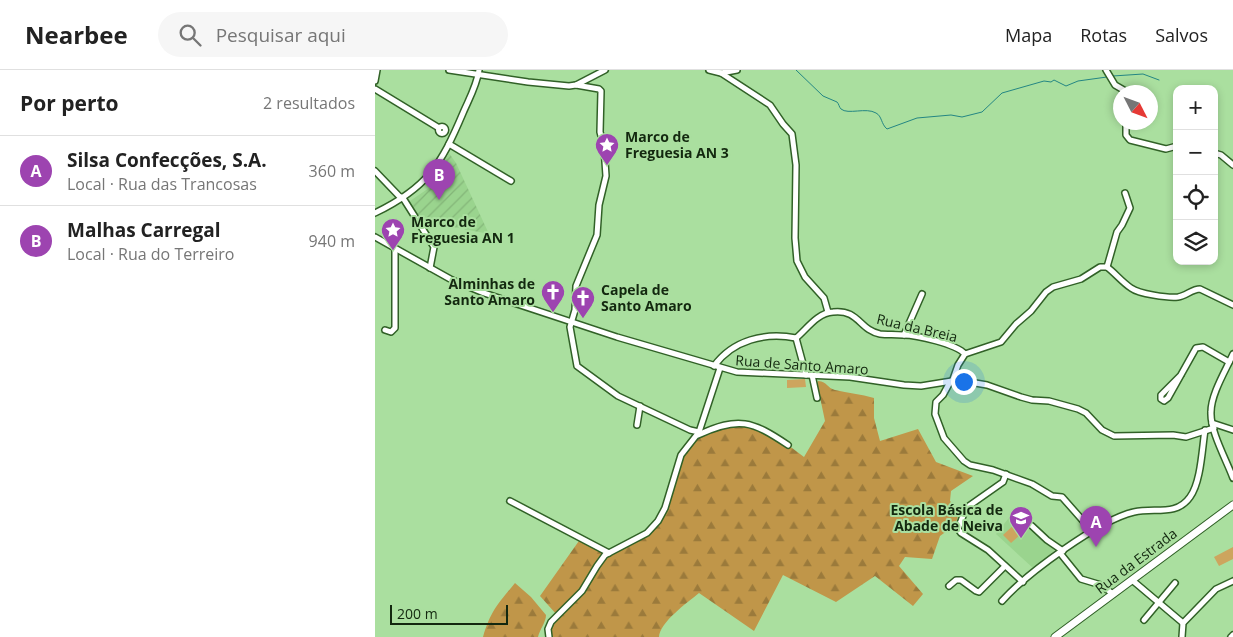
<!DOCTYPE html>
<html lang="pt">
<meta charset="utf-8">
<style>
body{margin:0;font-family:"Open Sans",sans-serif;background:#f6f6f6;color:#222}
.controls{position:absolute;right:15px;top:15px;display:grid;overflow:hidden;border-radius:10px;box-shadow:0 2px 8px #0003}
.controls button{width:45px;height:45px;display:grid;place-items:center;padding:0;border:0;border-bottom:1px solid #e0e0e0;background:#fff;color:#222;font:25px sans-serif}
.compass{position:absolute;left:738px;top:15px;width:45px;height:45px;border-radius:50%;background:#fff;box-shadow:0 2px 8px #0003;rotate:132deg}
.scale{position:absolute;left:15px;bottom:12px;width:118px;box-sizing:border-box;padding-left:5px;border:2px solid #13280f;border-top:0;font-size:14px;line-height:18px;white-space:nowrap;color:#13280f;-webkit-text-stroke:4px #aadf9f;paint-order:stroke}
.you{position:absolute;left:588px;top:311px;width:18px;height:18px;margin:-12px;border:4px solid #fff;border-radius:50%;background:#1a73e8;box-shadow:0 0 0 8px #1a73e833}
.badge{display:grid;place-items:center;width:32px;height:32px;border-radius:50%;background:#9d44b0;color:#fff;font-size:16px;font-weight:700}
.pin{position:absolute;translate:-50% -41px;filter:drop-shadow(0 1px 2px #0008)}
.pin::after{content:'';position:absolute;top:26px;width:18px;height:15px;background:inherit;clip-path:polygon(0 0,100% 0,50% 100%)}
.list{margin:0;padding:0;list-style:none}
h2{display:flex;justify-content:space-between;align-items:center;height:65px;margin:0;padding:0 20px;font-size:21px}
h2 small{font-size:16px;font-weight:400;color:#767676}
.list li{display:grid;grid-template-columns:32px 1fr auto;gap:15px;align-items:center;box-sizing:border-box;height:70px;padding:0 20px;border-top:1px solid #e0e0e0}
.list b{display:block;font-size:19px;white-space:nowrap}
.list p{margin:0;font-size:16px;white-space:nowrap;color:#767676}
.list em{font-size:16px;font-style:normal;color:#767676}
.icon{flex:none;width:28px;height:28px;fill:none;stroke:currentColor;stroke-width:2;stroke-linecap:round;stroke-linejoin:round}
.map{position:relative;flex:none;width:858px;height:567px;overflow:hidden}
header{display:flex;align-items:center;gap:30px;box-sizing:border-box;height:70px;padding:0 25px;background:#fff;border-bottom:1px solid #e0e0e0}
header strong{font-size:24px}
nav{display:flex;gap:28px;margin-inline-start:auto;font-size:18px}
.search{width:350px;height:45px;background:#f6f6f6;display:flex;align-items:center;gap:12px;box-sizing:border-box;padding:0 18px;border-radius:28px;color:#767676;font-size:19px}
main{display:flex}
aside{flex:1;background:#fff}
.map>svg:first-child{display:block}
</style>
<header>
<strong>Nearbee</strong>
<div class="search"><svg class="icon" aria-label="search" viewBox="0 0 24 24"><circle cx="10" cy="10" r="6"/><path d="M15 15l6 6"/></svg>Pesquisar aqui</div>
<nav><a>Mapa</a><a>Rotas</a><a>Salvos</a></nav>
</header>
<main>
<aside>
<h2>Por perto<small>2 resultados</small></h2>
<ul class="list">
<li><span class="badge">A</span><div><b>Silsa Confecções, S.A.</b><p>Local · Rua das Trancosas</p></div><em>360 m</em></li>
<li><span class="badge">B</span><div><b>Malhas Carregal</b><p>Local · Rua do Terreiro</p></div><em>940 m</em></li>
</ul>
</aside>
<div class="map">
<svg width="858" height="567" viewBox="0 0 858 567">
<defs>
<pattern id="industrial-furrows" width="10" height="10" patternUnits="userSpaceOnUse" patternTransform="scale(1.25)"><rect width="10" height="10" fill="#9ad48e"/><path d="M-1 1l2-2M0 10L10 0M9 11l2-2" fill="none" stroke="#84b679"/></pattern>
<pattern id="forest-firs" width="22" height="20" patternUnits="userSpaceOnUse" patternTransform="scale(1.25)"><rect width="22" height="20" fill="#c09649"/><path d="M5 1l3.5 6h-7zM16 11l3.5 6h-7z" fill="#9b7a3b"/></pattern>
</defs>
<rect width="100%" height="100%" fill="#aadf9f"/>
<path fill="#9ad48e" d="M641 439 673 472 672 474 679 480V481L658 498 621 464Z"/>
<path fill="url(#industrial-furrows)" d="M74 83 81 93 114 164 58 153 52 156 48 160 32 133 76 103 69 92Z"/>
<g fill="#cda55e">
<path d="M430 309 431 317 412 318V310Z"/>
<path d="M645 449 653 458 636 473 628 465Z"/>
<path d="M858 477V489L844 496 839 487Z"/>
</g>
<g fill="url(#forest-firs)">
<path d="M443 311C453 312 452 318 460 320 473 323 486 324 499 328V348L505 371 543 359 561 392 598 406 576 421 575 431 585 441 580 455 565 466 557 489 530 487 524 496 548 524 538 536 500 506 461 532 408 505 379 561 324 523C312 533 285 552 284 567H174L173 559 182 545 165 526 206 468 234 483 272 463 290 438 301 396 323 365 342 356 370 353 413 375 429 387 450 351 442 313Z"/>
<path d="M140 513 156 527 171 545C171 552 165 559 163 567H108C116 540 123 534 140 513Z"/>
</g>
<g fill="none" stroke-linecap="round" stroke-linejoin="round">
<g stroke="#248683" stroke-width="1">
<path d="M421 0 448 26 462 32C464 34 464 37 466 39 473 45 491 37 501 43 507 46 506 54 512 59L542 48 576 45 587 47 607 42 627 23 669 11 676 12 679 10 691 16 703 11 732 7"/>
<path d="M738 6 768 4 784 10"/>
</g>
<g stroke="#316127" stroke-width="8">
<g id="minor">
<path d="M74 0 153 12 194 16 201 15 230 0"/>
<path d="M334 0 346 3 362 0"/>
<path d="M731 0 740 15 752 22"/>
<path d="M346 3 395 35 408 54 417 64 421 95 420 168 422 191 430 207 449 228 453 242"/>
<path d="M0 11 2 0"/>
<path d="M201 15 224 19 226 21 225 62 229 77 231 106 224 135 222 165 201 216 200 240 195 257 202 296 243 326 315 360 324 362"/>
<path d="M0 19 64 58"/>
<path d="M751 52V65L755 70 791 79 802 76"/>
<circle cx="67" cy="60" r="3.5"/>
<path d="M74 74 136 111"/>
<path d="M839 83 846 85 858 95"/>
<path d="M0 101 24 126 28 128 59 177 55 198"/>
<path d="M0 143C52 118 66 95 88 43 94 29 102 15 104 0"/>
<path d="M0 167 77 210 109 223 242 267 362 302 475 307 529 315 546 316 583 310 612 315 646 327 657 330 674 331 703 339 711 343 727 360 739 366 798 365 811 367 839 358"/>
<path d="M732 197 742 162 747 155 755 138 750 123"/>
<path d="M10 260 16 262 20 258V179"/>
<path d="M529 265 547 224"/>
<path d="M858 284C851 300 836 324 836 342 835 361 851 389 858 408"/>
<path d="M339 296C358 270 390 262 421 268"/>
<path d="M431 305 421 268C432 259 442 243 458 242 484 239 484 260 505 264 513 265 520 264 528 265 542 265 581 274 590 284"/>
<path d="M437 305 442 328"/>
<path d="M806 305 786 325V329L789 331 793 328 821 278 828 277 854 292"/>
<path d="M575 312 568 325 561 332 560 344 569 368 589 391 595 395 618 400 657 414 677 426 687 427 710 453 720 460"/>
<path d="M577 312 583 295 590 284 626 272 641 254 656 241 671 222 678 217 706 209 725 197H732C740 203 747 212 756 218 764 224 793 228 803 227 811 226 817 219 825 219L858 235"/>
<path d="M837 353 858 360"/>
<path d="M262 355 265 336"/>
<path d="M323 365C364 346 377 351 413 375"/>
<path d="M631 404 628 412 591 438 583 459 586 463 613 480 648 512"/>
<path d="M135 431 234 483"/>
<path d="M657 456 672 470 688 481"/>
<path d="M685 483 706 509 726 515 738 524"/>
<path d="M757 510 808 553"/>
<path d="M574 516 581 510H586L601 521 604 522 630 496"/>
<path d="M627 531C651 504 724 450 759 442 779 437 801 447 815 427 826 412 827 379 830 360"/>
<path d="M769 550 800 513"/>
<path d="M174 567 173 559 176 552 207 521 222 496 230 485 272 463 283 451 290 438 306 385 324 362 345 298"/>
<path d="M807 567 808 553 841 519 858 511"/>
<path d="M856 567 858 565"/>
</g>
</g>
<g stroke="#316127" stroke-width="9">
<path id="major" d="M680 567 858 435"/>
</g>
<use href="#minor" stroke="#fff" stroke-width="5"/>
<use href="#major" stroke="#fff" stroke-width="7"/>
</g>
<defs>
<g id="sight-pin" transform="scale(1.25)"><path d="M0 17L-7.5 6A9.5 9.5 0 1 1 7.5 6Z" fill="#9d44b0" stroke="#aadf9f"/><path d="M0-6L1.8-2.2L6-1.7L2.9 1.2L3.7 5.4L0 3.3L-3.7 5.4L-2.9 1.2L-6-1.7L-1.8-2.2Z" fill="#fff"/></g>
<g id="church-pin" transform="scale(1.25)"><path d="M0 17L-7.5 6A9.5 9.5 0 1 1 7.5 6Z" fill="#9d44b0" stroke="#aadf9f"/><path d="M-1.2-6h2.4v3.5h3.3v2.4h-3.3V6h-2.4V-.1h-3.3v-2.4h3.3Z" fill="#fff"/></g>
<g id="school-pin" transform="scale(1.25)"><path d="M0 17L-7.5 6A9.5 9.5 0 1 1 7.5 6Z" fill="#9d44b0" stroke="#aadf9f"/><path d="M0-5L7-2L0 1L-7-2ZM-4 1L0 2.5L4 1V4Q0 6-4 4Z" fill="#fff"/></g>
</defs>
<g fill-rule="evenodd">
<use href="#sight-pin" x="232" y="75"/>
<use href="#sight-pin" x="18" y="160"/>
<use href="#church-pin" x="178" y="222"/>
<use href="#church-pin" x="208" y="228"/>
<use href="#school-pin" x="646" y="448"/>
</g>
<g text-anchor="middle" stroke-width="4" stroke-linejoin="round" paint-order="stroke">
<g font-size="14" font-weight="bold" fill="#13280f" stroke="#aadf9f" text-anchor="start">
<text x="250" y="72">Marco de<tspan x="250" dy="16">Freguesia AN 3</tspan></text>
<text x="36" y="157">Marco de<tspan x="36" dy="16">Freguesia AN 1</tspan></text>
<text x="160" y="219" text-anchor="end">Alminhas de<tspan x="160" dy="16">Santo Amaro</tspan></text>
<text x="226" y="225">Capela de<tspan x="226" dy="16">Santo Amaro</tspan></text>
<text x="628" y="445" text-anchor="end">Escola Básica de<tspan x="628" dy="16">Abade de Neiva</tspan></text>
</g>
<g font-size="14" fill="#13280f" stroke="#aadf9f">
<text transform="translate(542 258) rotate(13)" y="5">Rua da Breia</text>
<text transform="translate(427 295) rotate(4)" y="5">Rua de Santo Amaro</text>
<text transform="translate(761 491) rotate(-37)" y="5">Rua da Estrada</text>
</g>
</g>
</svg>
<div class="controls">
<button>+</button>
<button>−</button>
<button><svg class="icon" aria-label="locate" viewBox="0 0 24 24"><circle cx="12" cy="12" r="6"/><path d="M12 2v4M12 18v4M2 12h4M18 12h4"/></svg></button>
<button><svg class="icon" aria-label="layers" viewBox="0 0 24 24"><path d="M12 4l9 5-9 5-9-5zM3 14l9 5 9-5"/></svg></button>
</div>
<svg class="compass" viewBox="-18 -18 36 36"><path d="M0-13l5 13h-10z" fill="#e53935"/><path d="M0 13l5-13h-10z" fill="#767676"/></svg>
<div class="scale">200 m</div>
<div class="you"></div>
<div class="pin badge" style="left:721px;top:477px">A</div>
<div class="pin badge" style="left:64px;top:130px">B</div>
</div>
</main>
